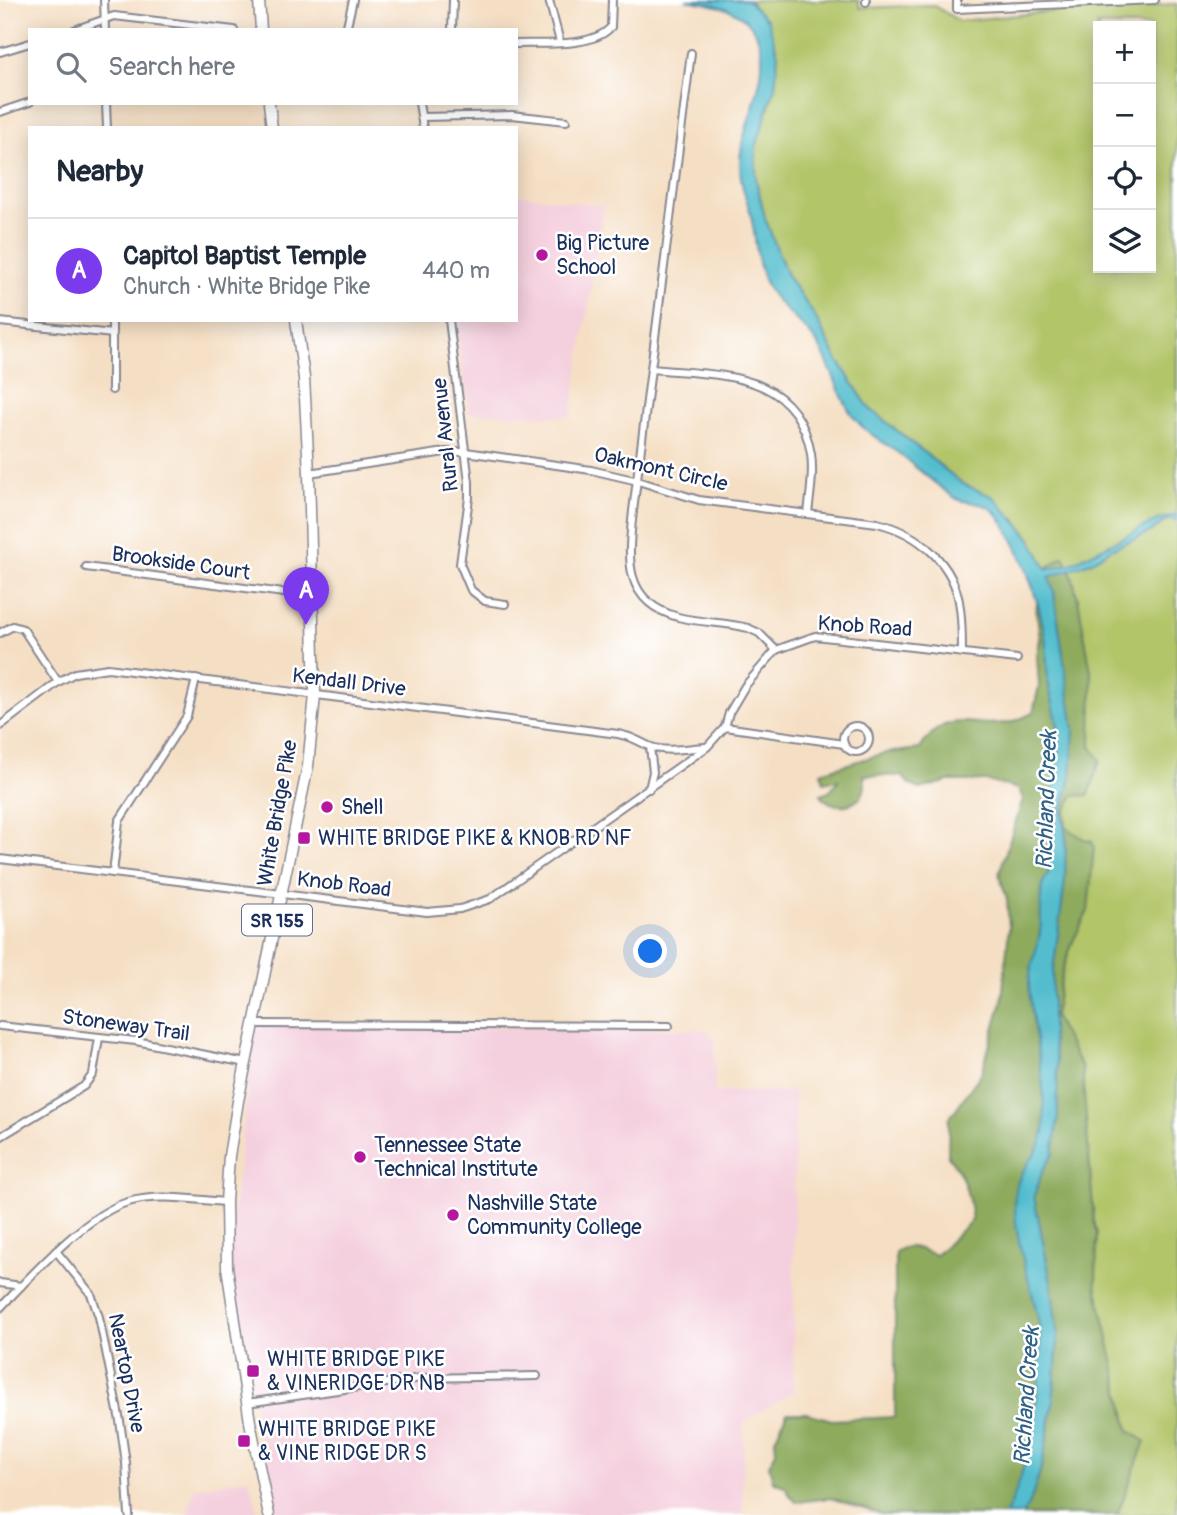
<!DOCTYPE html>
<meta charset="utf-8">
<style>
body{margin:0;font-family:Pangolin,sans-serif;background:#f2f2f3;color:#1f2937}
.controls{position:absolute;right:21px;top:21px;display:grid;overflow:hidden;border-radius:0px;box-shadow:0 4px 18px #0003}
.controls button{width:63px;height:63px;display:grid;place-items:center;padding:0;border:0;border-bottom:2px solid #e0e1e3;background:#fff;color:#1f2937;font:35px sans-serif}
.you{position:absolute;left:651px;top:952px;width:24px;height:24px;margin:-18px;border:5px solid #fff;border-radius:50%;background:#1a73e8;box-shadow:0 0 0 10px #1a73e833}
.badge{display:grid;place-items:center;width:46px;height:46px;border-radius:50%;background:#7c3aed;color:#fff;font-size:23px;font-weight:700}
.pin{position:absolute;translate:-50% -58px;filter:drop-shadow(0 2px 4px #0008)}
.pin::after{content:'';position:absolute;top:37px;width:24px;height:21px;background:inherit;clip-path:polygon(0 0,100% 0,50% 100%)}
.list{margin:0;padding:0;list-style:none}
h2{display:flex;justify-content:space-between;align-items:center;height:91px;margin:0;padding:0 28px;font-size:30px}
h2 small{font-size:23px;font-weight:400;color:#747a83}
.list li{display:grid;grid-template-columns:46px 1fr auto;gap:21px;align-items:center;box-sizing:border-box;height:105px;padding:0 28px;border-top:2px solid #e0e1e3}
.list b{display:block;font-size:26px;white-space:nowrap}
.list p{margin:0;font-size:23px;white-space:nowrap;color:#747a83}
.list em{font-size:23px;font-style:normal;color:#747a83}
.icon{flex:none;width:38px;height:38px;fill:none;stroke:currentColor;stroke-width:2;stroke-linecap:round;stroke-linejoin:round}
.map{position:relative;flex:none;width:1177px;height:1515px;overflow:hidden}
.search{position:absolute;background:#fff;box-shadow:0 4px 18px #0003;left:28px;top:28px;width:490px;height:77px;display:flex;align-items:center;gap:18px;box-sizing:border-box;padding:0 24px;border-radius:0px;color:#747a83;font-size:26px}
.panel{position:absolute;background:#fff;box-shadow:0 4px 18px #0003;left:28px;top:126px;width:490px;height:196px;border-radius:0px}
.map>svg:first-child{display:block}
</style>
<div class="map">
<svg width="1177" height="1515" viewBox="0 0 1177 1515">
<rect width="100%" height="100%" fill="#fff"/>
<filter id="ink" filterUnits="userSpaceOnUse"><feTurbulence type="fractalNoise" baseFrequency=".0143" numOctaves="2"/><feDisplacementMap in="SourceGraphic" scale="14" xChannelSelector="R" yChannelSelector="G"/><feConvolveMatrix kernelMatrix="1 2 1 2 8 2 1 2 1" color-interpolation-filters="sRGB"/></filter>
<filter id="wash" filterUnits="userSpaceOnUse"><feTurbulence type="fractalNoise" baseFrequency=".00686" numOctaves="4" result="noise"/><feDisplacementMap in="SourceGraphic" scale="28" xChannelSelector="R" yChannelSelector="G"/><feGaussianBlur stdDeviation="1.57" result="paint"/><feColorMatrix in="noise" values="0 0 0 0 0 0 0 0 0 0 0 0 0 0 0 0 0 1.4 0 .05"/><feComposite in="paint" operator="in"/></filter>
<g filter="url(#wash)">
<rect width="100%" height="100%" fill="#f5dfc4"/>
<g fill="#f4cfdd">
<path d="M516 194 604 206 571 417 469 413 456 320H516Z"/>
<path d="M255 1024 706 1030 715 1041V1092L795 1091 793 1392 744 1422 742 1515H277L227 1267Z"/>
<path d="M249 1478 258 1515H188L194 1488Z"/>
</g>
<path fill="#b2c569" stroke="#667a64" stroke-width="2" fill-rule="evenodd" d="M747 0H858L860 8 933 5 959 21 1057 11 1177 4V1515H1023L1052 1037 1040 558 1031 539 1015 519 963 484 869 408 837 359 814 315 787 275 765 218 756 180V147L775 87 752 3ZM1098 26H1151V268H1098Z"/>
<path fill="#8daa5d" stroke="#546c5e" stroke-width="2" d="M1064 556 1071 572 1078 599 1092 677 1091 746 1100 760 1089 795 1073 796 1065 812 1066 827 1087 841 1091 840 1094 846 1088 911 1074 939 1063 969 1054 1016 1082 1068 1094 1220 1097 1234 1096 1285 1129 1431 1145 1441 1117 1515H883L831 1498 796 1502 788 1493 786 1487 773 1481 769 1465 776 1452 775 1439 787 1413H807L832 1420 895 1417V1253C907 1241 921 1250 936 1255L972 1220C969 1195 965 1176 948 1156L949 1119 982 1072 1002 1001 1009 927 1007 899 999 874 1023 799 1019 789 987 781H949L920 789 910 785 902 776 864 775C864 779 865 782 865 786 863 808 831 812 821 794L829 792 838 780 824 782 821 772 885 753 920 749C946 707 969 728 1007 723 1016 722 1025 716 1033 713L1039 686 1037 655 1040 639 1036 607 1048 567Z"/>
<path fill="#52bdce" stroke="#367696" stroke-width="2" d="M686 0H747L768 21 778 54 775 87 756 147V180L765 218 787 275 814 315 837 359 869 408 963 484 994 497 1031 539 1047 569 1070 564 1160 519 1177 515V520H1167L1150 532 1111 549 1091 562 1049 577 1054 592 1074 730 1071 776 1062 812 1066 837 1065 881 1052 980V1037L1057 1064 1058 1119 1053 1155 1043 1170 1034 1196 1051 1282 1058 1338 1053 1404 1042 1465 1032 1497 1023 1515H1005C1027 1482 1046 1365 1039 1325 1032 1282 1013 1242 1015 1198 1016 1166 1042 1156 1044 1130 1047 1081 1032 1033 1029 985 1029 967 1038 949 1040 931 1042 918 1039 893 1043 883 1044 879 1047 877 1048 873 1051 861 1047 843 1048 830 1050 801 1058 773 1059 744 1060 722 1051 702 1048 680 1046 666 1047 651 1045 637 1040 603 1018 537 995 512 983 500 969 505 955 498 935 484 917 468 897 452 882 441 863 431 852 415 836 391 830 358 811 335 798 320 782 309 771 293 755 268 757 239 750 211 745 195 740 183 740 165 740 124 772 80 759 41 748 8 716 5 686 0Z"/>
</g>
<g filter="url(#ink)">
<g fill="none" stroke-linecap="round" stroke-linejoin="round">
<g stroke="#888791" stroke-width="10">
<g id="street">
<path d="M104 0 105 30"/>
<path d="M549 0 560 42"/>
<path d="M866 0V2"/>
<path d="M957 0V9L1155 0"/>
<path d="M74 30 114 16 234 30"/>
<path d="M346 30 353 0"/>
<path d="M452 30 453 0"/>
<path d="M516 44C544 43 592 48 611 27L612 0"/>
<path d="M0 52 30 43"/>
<path d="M691 53 633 511C628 557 622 602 678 617 701 623 726 622 748 628L759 633 776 650"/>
<path d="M106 103 107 128"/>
<path d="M419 103 423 128"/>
<path d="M0 112 30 102"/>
<path d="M422 117 512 115 566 121"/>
<path d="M449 320 469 482V498L460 564 471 590 485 601 505 604"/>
<path d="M0 322 113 334"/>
<path d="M652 369C718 376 797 369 811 454 814 474 810 494 808 514"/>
<path d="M112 390V320"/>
<path d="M309 473 445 452H466L591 470 638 481 699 500 877 523C918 533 955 563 960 608 962 623 962 638 962 652"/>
<path d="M86 567 314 597"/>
<path d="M0 633 13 626 23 629 58 682"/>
<path d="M0 726 58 682 75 673 108 668 618 734C634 737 635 740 649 746 666 753 687 748 705 747"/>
<circle cx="856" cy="739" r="13"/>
<path d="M725 727 844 744"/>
<path d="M649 789 653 772 650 747"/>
<path d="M0 859 427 912 460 909 490 899 707 747 725 727 729 713 745 686 776 650 815 636 1017 659"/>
<path d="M113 873 119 821 187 716 196 679"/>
<path d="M255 1024 669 1026"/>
<path d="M0 1026 136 1041 246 1063"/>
<path d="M0 1137 84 1086 93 1074 99 1038"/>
<path d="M56 1251 91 1294 99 1317 120 1421 126 1463 129 1515"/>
<path d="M0 1283 21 1286"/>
<path d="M0 1308C31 1276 86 1214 128 1202 159 1193 194 1200 226 1202"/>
<path d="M247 1403 421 1378 537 1376"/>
</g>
</g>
<g stroke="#888791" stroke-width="13">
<g id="primary">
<path d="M259 0 261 30"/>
<path d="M269 103 272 128"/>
<path d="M269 1515 250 1422 227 1267 226 1202 229 1156 238 1101 308 766 315 695 309 473 304 378 296 320"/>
</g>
</g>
<use href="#street" stroke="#fff" stroke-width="6"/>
<use href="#primary" stroke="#fff" stroke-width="10"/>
</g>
</g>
<g fill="#b5179e" stroke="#fff" stroke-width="2.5">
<circle cx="542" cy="255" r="7"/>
<circle cx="327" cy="807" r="7"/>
<rect x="297" y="831" width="14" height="14" rx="3.5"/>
<circle cx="360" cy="1157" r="7"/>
<circle cx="453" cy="1215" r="7"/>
<rect x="246" y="1364" width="14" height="14" rx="3.5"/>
<rect x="237" y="1434" width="14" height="14" rx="3.5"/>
</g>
<g text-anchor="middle" stroke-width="5" stroke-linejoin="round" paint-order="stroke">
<rect fill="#fff" stroke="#5f6d8e" stroke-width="2" x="242" y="904.5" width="70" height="31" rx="5"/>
<g font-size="19" font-weight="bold" fill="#1b2f5e">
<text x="277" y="927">SR 155</text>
</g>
<g font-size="21" fill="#1b2f5e" stroke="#fff" text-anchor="start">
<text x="556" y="250">Big Picture<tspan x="556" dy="24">School</tspan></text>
<text x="341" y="814">Shell</text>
<text x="318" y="845">WHITE BRIDGE PIKE &amp; KNOB RD NF</text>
<text x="374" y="1152">Tennessee State<tspan x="374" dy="24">Technical Institute</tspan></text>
<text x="467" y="1210">Nashville State<tspan x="467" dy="24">Community College</tspan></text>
<text x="267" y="1366">WHITE BRIDGE PIKE<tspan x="267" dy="24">&amp; VINERIDGE DR NB</tspan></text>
<text x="258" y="1436">WHITE BRIDGE PIKE<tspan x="258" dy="24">&amp; VINE RIDGE DR S</tspan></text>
</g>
<g font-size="21" fill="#1b2f5e" stroke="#fff">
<text transform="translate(445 435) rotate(-96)" y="7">Rural Avenue</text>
<text transform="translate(661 469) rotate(13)" y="7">Oakmont Circle</text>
<text transform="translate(181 563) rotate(8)" y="7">Brookside Court</text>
<text transform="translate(865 626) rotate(4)" y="7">Knob Road</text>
<text transform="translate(349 682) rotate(7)" y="7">Kendall Drive</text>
<text transform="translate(277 813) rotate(-80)" y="7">White Bridge Pike</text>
<text transform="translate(344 884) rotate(7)" y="7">Knob Road</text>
<text transform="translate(126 1025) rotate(8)" y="7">Stoneway Trail</text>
<text transform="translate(127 1373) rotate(79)" y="7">Neartop Drive</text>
</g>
<g font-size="23" font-style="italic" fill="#2e6185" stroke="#fff">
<text transform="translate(1046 800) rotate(-88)" y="8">Richland Creek</text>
<text transform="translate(1026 1396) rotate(-86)" y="8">Richland Creek</text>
</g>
</g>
</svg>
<div class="controls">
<button>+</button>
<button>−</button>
<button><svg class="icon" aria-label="locate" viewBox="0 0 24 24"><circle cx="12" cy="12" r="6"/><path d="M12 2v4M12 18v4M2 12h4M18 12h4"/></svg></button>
<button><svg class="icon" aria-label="layers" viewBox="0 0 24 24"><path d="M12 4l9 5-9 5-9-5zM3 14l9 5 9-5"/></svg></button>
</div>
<div class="you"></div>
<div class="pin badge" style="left:306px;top:625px">A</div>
<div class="search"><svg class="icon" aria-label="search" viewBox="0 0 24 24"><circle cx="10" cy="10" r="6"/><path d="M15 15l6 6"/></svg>Search here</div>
<section class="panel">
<h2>Nearby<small></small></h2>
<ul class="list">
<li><span class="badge">A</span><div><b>Capitol Baptist Temple</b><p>Church · White Bridge Pike</p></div><em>440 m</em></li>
</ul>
</section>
</div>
